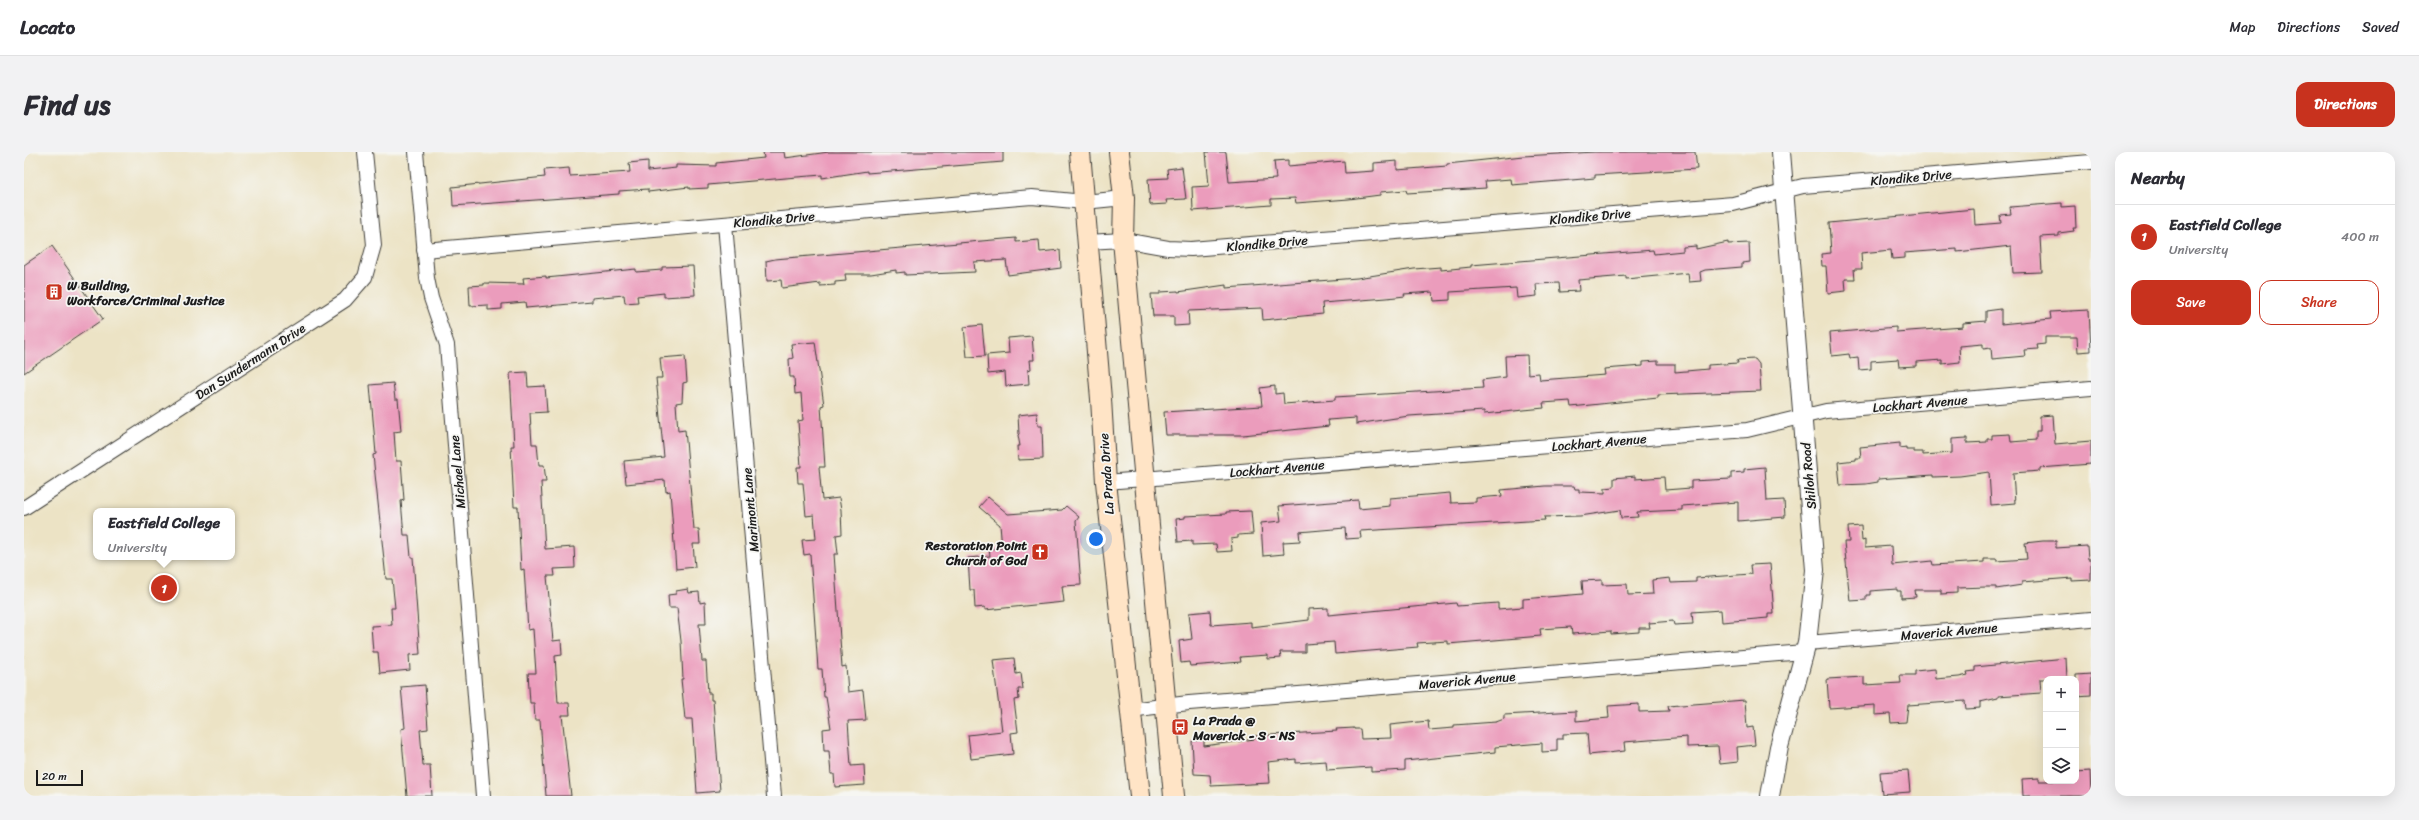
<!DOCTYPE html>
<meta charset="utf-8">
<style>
body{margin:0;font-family:Sriracha,sans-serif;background:#f2f2f3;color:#2b2b33}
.controls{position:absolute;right:12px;bottom:12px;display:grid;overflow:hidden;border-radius:8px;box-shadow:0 4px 16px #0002}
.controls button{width:36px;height:36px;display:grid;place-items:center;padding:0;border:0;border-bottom:1px solid #e1e1e2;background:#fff;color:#2b2b33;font:20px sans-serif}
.scale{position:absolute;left:12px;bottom:10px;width:47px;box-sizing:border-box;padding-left:4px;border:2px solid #1c1c1c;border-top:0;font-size:11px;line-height:14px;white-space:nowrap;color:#1c1c1c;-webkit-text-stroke:3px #f6f6f2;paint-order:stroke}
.you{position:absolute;left:1072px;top:387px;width:14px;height:14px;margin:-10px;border:3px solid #fff;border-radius:50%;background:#1a73e8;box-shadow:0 0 0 6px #1a73e833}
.badge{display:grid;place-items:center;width:26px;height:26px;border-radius:50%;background:#c8321e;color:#fff;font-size:13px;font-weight:700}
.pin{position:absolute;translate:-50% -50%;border:2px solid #fff;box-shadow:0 1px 4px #0006}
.popup{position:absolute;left:69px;top:356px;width:142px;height:52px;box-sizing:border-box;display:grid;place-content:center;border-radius:8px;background:#fff;filter:drop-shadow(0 1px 3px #0005);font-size:13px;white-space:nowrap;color:#7c7c81}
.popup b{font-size:15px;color:#2b2b33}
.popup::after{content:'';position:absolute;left:50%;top:100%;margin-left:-8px;border:8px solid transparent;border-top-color:#fff}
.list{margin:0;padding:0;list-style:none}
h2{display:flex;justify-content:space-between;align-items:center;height:52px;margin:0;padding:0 16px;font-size:17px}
h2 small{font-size:13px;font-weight:400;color:#7c7c81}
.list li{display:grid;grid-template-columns:26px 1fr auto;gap:12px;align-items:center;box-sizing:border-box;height:64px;padding:0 16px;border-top:1px solid #e1e1e2}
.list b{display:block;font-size:15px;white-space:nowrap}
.list p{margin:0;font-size:13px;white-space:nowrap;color:#7c7c81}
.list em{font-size:13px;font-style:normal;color:#7c7c81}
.actions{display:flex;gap:8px;padding:12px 16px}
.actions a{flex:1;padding:9px 0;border:1px solid #c8321e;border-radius:12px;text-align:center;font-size:14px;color:#c8321e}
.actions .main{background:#c8321e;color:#fff}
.icon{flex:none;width:22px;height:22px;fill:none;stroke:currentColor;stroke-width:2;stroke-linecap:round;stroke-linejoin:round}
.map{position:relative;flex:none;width:2067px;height:644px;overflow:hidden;border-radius:12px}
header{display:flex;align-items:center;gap:24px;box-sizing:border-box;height:56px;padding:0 20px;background:#fff;border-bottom:1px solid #e1e1e2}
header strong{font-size:19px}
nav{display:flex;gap:22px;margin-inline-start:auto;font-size:14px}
.intro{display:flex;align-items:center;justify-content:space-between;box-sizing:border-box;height:96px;padding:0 24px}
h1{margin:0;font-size:28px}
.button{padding:10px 18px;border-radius:12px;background:#c8321e;color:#fff;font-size:14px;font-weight:700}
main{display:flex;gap:24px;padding:0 24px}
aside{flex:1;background:#fff;border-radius:12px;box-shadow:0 4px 16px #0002}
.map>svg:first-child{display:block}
</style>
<header>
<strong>Locato</strong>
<nav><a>Map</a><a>Directions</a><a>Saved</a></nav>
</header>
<div class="intro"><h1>Find us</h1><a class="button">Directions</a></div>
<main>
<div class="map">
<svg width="2067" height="644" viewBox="0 0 2067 644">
<rect width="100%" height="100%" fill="#f6f6f2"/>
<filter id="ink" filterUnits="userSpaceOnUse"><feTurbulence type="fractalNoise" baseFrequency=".025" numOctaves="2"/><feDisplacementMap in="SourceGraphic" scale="8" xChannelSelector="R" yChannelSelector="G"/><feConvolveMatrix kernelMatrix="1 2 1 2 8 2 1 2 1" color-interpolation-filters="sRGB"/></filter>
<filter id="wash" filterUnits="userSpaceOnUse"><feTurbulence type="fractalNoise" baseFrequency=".012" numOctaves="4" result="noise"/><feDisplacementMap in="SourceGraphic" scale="16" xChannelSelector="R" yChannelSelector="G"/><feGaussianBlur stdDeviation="0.9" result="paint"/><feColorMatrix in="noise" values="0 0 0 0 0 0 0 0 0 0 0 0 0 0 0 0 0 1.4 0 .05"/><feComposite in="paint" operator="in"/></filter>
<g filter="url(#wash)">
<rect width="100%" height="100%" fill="#ece3c5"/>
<g id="blocks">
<g fill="#eb9cbc">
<path d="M739 0H760L761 6 805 0H979V10L843 21V19L798 26V23L773 25 684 33V36L665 37V35L624 40V37L595 39V42L429 54 428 35 521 25 520 18 545 16 546 24 606 20 605 11 624 9V19L652 16V13L692 14V11L740 6Z"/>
<path d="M1182 0H1202L1205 30 1252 27 1250 9 1264 8V14L1320 9 1321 21 1350 19V11L1373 9V18L1423 14V12L1499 4 1571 0H1671L1673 17 1571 23V26L1488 33 1487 27 1461 29 1462 36 1383 41 1382 38 1356 40V43L1325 47 1272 51 1271 46 1247 47V53L1169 59 1168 35 1185 34Z"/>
<path d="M1158 15 1162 47 1142 48 1143 52 1126 53 1124 27 1144 26 1143 17Z"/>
<path d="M2038 51V55L2051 54 2052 76H2049L2050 79 2035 81V84L2016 85 2018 120 1989 121 1987 94 1933 100V97L1880 101V106L1868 107 1867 98 1837 101 1838 117H1830L1831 127H1821L1822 139 1804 141 1802 114H1798L1797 102 1807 101 1805 71 1950 57 1951 73 1977 71 1976 63 1987 62 1986 55Z"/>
<path d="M992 86V90L1015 88 1016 100 1036 98 1037 116 984 123 982 108 950 110 951 120 881 123V120L872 121V118L847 122H821L822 129 811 130V133L796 134V131L758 136 757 128 743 129 742 109 751 107Z"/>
<path d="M1704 90V92L1725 91 1726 110 1718 111V115L1681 118 1676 120 1677 129 1665 130 1664 121 1602 127V124L1554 128 1555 139 1536 140 1535 131 1512 132 1513 144 1493 146 1492 136 1426 140V148L1410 149 1409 140 1380 142 1381 144 1363 146 1298 151 1299 162 1239 168 1238 156 1164 159 1165 173 1150 174V164H1129L1127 142H1136V140L1154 139V140L1202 133V136L1333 126 1390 117 1417 115V118L1447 115V113L1629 98 1630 102 1659 99V95L1672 94V97Z"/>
<path d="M28 94 79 167 0 221V113Z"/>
<path d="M669 114 671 143 640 145V141L613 144 614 150 601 151 600 143 568 146V150L502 156 501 150 478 152V157L464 158V153L446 154 445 134 460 133V131L500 132 499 126 522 124V126L612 117V120L638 118V115Z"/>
<path d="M1977 157V172L2027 167 2026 160 2065 158 2067 199 2054 200 2053 185H2021V192L2013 193 2014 197 2000 198 2001 204 1968 207 1967 196 1959 197V192L1935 194 1936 210 1918 212V208L1892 210V214L1875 215 1874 207 1847 209V217L1835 218 1834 205 1826 206 1825 202 1808 204 1806 181 1872 175V180L1939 175V171L1962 169V159Z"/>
<path d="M958 173 961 204 943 205 940 175Z"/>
<path d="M1008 184 1010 208H1006L1007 217 1004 218 1005 232 982 234 981 220 964 222 963 203 985 201 984 186Z"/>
<path d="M791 190 800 253 797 254 801 315H795L798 348 815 346 817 358 818 382 812 383 814 402H810L818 515 822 514 824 540 839 538 842 568 824 569 827 614 840 613 841 633 811 635 810 622H807L805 599H800L799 577 807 576 802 545H800L798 517H794L786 402 780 403 778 388 792 387 790 363 782 364 779 331H774L773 315H777L774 269 779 268 777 241 771 242 770 225H766L765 207 769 206 767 192Z"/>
<path d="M1503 203 1504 222 1515 221 1516 228 1581 223 1580 217 1619 214V210L1634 209V212H1651V220L1684 217V213L1714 211 1713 208 1731 207 1735 212 1737 239 1634 243V246L1547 255 1546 249 1519 251 1520 256 1460 262V259L1385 264 1332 272V266L1304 268 1305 274 1219 283H1142L1140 260 1238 254 1236 236 1251 234V242L1259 241 1260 252 1311 248V245L1459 236 1458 228 1482 225 1481 204Z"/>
<path d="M661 204 663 230 659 231 658 250 652 251 654 279 661 278 670 377H675L676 392H669L671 415 652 417 646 339 642 340 641 328 602 332 600 309 640 305 632 226H638L636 206Z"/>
<path d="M503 220 504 235 521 234 523 260 506 261 508 292H513L515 313H520L522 330H517L521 397 550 395 551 416 530 417 531 424H523L529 489 537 488 538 503 531 504 534 551H545L546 563H538L547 644H522L516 568H511L510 551H506L504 521H512L509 477 504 478 500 417 497 418 494 355H490L487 294H490L486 221Z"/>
<path d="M369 231 371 247H374L377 279 370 280 372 309H377L380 348 377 349 380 383H385L387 405H389L396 502 385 503 386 518 356 521 354 500H349L347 474 368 473 367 456H371L368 427H362L349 303 352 302 346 233Z"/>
<path d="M1013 261 1014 274H1018L1019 307 994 308 993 294H996L994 283 995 282 994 263Z"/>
<path d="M2029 263 2031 292 2067 289V312L2016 316V319L1989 321 1991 351 1967 353 1965 320 1936 324 1909 325V323L1854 327V330L1842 332 1816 333 1814 310 1832 308V306H1837L1836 295 1876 291V296L1882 295V298H1890V300H1899V303L1928 301V287L1943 286V291L1963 290V287H1968V283L1986 282 1987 290 2012 288V279H2016V264Z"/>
<path d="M1741 315 1743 349 1760 348 1761 365 1714 369V350L1658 354V358L1613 360 1614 365 1597 366 1596 358 1556 364 1520 365 1521 368 1336 379 1337 386 1322 387 1321 376 1275 380 1276 389 1259 390 1260 402 1239 404 1237 371 1257 369 1255 354 1334 348 1335 357 1366 354V346L1426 341 1427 351 1452 350V346L1478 344 1477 338 1521 334H1550L1551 337H1555V340L1581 341V336L1590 335V326L1611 324V327L1640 325 1641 338 1667 336V329L1707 327V321L1720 320V317Z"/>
<path d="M964 345 984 362 1038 358 1042 354 1055 365 1052 369 1057 433 1038 434 1040 450 961 458V455L951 456 950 438H946L944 406 966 404 965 397 978 396 976 373 955 355Z"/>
<path d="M1227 359 1229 382 1214 383V386L1207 387 1208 399 1193 400 1192 392 1168 393V389L1154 390 1152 367 1161 366V364L1202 362V360Z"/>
<path d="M1837 374 1838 389 1841 388V396L1867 394 1868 413 1908 409 1909 413 1960 410V407H1972L1973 409 2003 407 2001 391 2019 389H2032V396L2063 394 2064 407H2067V428L2048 429V426L1998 430V433L1972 437V435H1962L1933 436V441L1917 442V438H1891L1892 445 1877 446V439H1873V437L1846 439V443H1842V448L1826 449 1820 390H1825L1824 375Z"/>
<path d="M1746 412 1750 462H1744V466L1698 470 1697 458 1668 460 1669 472 1650 473 1649 469 1625 471 1626 476H1615V480L1587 482V479L1548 482 1547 475 1516 477 1517 484 1424 492V489L1393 491 1394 495 1311 502 1310 490 1281 492V500H1256L1257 506 1244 507V503L1216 505 1217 510 1166 514 1165 510 1157 511 1155 489 1168 487 1165 461 1186 459 1187 473 1227 470V475L1285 468V457L1304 456V463L1432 451 1433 454 1474 451V457L1499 455V447L1559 442 1558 429 1578 428V433L1603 432 1604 443 1629 442 1628 428 1646 426 1647 431 1672 430V426L1727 422 1726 413Z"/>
<path d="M664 437 665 441 675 440 676 451 681 450 682 472H675L678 509H682L684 541H687V548H689L696 639 673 641 668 567H661L657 527H659L657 489 653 456H645L644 443 652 442V439Z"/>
<path d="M990 506 992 522 997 521 999 537H994L995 547 990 548 994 580 987 581 989 602 947 607 944 583 978 579 969 508Z"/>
<path d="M2042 506 2043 527H2016L2017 541 1974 544V546L1956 550V556L1942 557 1941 549 1884 553 1882 570 1867 571 1866 562 1851 563V553L1805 556 1803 527 1840 525V533L1877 531 1876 523H1891V519L1911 517 1912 527 1935 525 1944 523 1943 520 1951 519V515Z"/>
<path d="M2067 522V543L2052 544V523Z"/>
<path d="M401 533 404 577 396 578 399 613H406L408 644H383L377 577 381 576 377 535Z"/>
<path d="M1721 548 1723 576 1729 575 1731 593 1713 595 1714 610 1696 612 1694 594 1663 595V585L1600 590 1601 599 1565 603 1563 581 1539 582V587H1533V599L1518 600V591L1471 595V600L1381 609V618L1347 620V615L1303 618 1302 609 1272 611V607L1244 610 1246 631 1187 634 1186 623 1170 622 1168 589 1180 588V594L1231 587 1230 584 1313 579 1312 577 1330 576V577H1336L1337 587 1367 586 1366 573 1404 569 1405 578 1430 576V573L1472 570 1480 567V563L1552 559V569L1585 566 1584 554 1615 552V560L1645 559 1644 554Z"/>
<path d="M1884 618 1886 640 1858 642 1856 620Z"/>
<path d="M2066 619 2067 644H1999L1998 627 2015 626V629H2052V620Z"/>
</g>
</g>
</g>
<g filter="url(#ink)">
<use href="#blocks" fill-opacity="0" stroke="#3b3a35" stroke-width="1"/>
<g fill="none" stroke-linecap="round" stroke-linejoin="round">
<g stroke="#3b3a35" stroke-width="16">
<g id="minor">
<path d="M392 0 403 126 407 146 423 193 459 644"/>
<path d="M701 72 750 644"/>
<path d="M1063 90 1099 88 1144 96 1167 97 1709 52 1779 34 2067 10"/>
<path d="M400 98 1008 45 1060 50 1100 46"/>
<path d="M1082 330 1723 278 1802 259 2067 236"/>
<path d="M0 356 321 148 341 125 350 93 341 0"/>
<path d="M1783 491 2067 467"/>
<path d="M1105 558 1165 551 1780 500"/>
</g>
</g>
<g stroke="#3b3a35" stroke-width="20">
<path id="tertiary" d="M1746 644 1755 595 1783 491 1791 418 1757 0"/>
</g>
<g stroke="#3b3a35" stroke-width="22">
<g id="secondary">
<path d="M1056 0 1077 247 1082 330 1116 644"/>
<path d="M1095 0 1100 46 1099 88 1106 167 1150 644"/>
</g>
</g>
<use href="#minor" stroke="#fff" stroke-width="14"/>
<use href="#tertiary" stroke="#fff" stroke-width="18"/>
<use href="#secondary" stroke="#ffe4c6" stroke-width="20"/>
</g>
</g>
<defs>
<g id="building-square" transform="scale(0.9)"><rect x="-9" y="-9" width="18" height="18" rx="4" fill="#c8321e" stroke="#f6f6f2"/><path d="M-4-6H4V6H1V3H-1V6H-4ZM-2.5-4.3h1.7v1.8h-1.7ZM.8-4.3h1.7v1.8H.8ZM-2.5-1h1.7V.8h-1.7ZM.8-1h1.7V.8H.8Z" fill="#fff"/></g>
<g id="church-square" transform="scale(0.9)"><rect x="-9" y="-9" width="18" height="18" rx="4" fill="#c8321e" stroke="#f6f6f2"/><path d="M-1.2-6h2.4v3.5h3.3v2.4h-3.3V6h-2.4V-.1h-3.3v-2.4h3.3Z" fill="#fff"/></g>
<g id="bus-square" transform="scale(0.9)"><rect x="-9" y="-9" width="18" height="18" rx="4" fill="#c8321e" stroke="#f6f6f2"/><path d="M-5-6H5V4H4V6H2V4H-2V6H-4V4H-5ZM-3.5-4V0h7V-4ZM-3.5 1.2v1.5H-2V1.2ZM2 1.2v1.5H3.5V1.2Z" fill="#fff"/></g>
</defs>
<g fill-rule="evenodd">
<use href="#building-square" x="30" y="140"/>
<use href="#church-square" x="1016" y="400"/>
<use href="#bus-square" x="1156" y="575"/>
</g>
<g text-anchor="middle" stroke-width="3.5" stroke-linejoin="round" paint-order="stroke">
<g font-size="13" fill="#1c1c1c" stroke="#f6f6f2">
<text transform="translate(1887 25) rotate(-5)" y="5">Klondike Drive</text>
<text transform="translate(1566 64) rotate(-5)" y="5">Klondike Drive</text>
<text transform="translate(750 67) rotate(-5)" y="5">Klondike Drive</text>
<text transform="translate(1243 91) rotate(-5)" y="5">Klondike Drive</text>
<text transform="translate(226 209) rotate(-33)" y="5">Dan Sundermann Drive</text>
<text transform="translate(1896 251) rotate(-5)" y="5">Lockhart Avenue</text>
<text transform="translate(1575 290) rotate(-5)" y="5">Lockhart Avenue</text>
<text transform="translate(1253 316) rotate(-5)" y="5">Lockhart Avenue</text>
<text transform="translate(433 320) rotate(-95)" y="5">Michael Lane</text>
<text transform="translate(1082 322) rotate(-94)" y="5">La Prada Drive</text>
<text transform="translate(1784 324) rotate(-95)" y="5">Shiloh Road</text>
<text transform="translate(726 358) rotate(-95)" y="5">Marimont Lane</text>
<text transform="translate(1925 479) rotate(-5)" y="5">Maverick Avenue</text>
<text transform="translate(1443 528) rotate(-5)" y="5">Maverick Avenue</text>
</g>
<g font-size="13" font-weight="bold" fill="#1c1c1c" stroke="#f6f6f2" text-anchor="start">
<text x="43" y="138">W Building,<tspan x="43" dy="15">Workforce/Criminal Justice</tspan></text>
<text x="1003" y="398" text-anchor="end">Restoration Point<tspan x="1003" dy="15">Church of God</tspan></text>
<text x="1169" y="573">La Prada @<tspan x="1169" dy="15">Maverick - S - NS</tspan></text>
</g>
</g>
</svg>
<div class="controls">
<button>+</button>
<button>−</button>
<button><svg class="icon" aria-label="layers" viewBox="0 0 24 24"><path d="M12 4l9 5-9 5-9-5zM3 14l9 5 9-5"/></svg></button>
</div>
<div class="scale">20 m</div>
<div class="you"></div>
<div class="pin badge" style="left:140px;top:436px">1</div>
<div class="popup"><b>Eastfield College</b>University</div>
</div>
<aside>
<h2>Nearby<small></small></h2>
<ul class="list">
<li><span class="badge">1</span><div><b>Eastfield College</b><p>University</p></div><em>400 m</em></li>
</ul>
<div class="actions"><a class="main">Save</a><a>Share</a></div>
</aside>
</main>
